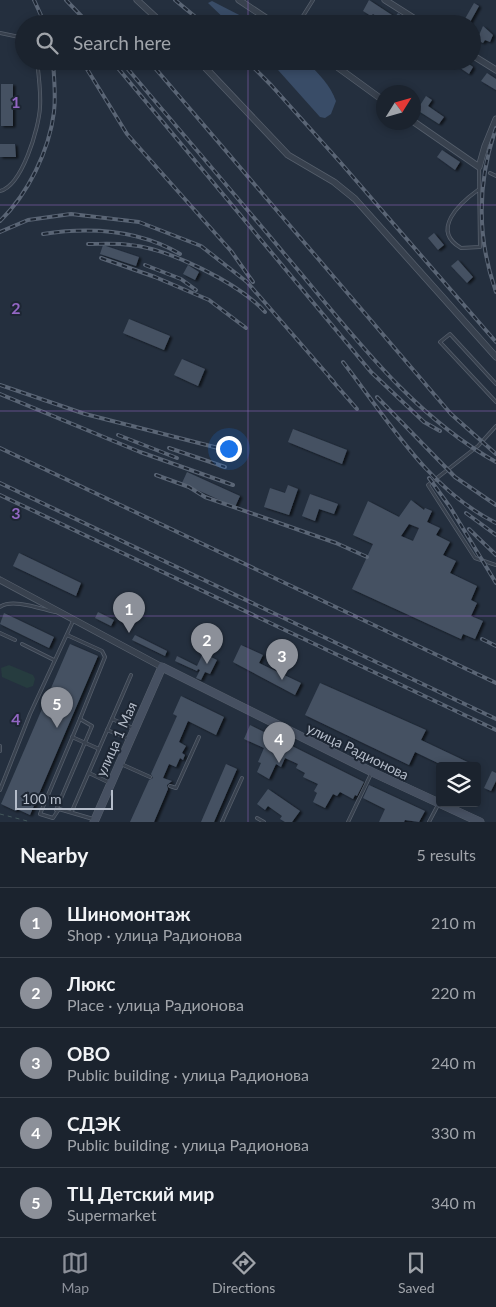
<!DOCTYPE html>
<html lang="en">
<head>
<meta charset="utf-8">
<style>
  :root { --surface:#1b232e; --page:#242b36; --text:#f1f3f6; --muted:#a0a4aa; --line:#39404a; --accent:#8c9099 }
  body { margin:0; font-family:Lato,sans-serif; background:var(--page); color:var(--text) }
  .controls { position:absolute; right:15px; bottom:15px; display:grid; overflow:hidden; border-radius:5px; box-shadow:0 2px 8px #0003 }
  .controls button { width:45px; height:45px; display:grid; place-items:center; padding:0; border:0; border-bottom:1px solid var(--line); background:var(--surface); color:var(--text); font:25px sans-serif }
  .compass { position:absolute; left:376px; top:85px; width:45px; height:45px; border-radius:50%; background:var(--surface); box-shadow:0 2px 8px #0003; rotate:53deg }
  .scale { position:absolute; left:15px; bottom:12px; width:98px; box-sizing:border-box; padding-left:5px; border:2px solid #b4bcc9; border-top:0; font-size:14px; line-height:18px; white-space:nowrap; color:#b4bcc9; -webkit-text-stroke:4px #1d2633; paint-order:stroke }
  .you { position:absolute; left:228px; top:448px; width:18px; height:18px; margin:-12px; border:4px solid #fff; border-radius:50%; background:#1a73e8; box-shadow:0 0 0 8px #1a73e833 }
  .badge { display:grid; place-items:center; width:32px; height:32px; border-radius:50%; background:var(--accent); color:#fff; font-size:16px; font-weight:700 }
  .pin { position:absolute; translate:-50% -41px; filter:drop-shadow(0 1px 2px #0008) }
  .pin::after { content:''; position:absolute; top:26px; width:18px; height:15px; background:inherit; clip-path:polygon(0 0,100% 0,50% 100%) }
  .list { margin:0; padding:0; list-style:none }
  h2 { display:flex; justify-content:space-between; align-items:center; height:65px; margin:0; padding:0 20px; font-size:21px }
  h2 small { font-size:16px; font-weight:400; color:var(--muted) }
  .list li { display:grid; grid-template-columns:32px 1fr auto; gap:15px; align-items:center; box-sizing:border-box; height:70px; padding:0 20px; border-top:1px solid var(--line) }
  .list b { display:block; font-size:19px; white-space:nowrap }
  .list p { margin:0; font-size:16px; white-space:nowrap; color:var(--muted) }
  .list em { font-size:16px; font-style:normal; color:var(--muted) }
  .icon { flex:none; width:28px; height:28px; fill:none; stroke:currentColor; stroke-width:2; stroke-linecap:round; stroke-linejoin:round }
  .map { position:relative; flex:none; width:496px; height:822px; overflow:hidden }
  .search { position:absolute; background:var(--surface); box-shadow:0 2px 8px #0003; left:15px; right:15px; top:15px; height:55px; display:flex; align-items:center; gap:12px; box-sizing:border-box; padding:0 18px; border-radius:28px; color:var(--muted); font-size:19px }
  .sheet { height:415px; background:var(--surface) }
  nav { display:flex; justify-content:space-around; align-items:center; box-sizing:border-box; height:70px; border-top:1px solid var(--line); background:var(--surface); font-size:14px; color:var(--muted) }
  nav a { display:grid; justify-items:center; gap:2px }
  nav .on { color:var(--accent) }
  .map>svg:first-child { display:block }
  .green { fill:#263c3f }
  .water { fill:#394c67 }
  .building { fill:#455162; fill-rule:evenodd; filter:url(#shadow) }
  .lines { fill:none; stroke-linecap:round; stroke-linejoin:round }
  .lane-casing { stroke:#565f6c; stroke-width:4 }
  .street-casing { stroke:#565f6c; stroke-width:7 }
  .secondary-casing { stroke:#565f6c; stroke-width:9 }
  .path { stroke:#44595c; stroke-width:1; stroke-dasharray:4 4; stroke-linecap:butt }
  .lane { stroke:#38414e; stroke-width:2.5 }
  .street { stroke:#38414e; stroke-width:5.5 }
  .secondary { stroke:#465061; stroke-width:8 }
  .rail-casing { stroke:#5a6575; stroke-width:4 }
  .rail { stroke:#1d2633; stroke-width:2; stroke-dasharray:5.5; stroke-linecap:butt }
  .grid { fill:none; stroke:#9266c3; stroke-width:1; stroke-opacity:0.55 }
  .labels { text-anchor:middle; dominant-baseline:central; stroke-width:4; stroke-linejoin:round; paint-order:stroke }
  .street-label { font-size:14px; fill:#b4bcc9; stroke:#1d2633 }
  .grid-label { font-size:16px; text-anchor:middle; font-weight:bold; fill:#9266c3; stroke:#1d2633; stroke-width:4; stroke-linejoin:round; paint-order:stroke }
</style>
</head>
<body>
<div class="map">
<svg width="496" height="822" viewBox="0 0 496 822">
  <defs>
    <filter id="shadow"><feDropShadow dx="2.5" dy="1.5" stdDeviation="1" flood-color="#0009"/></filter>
  </defs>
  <rect width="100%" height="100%" fill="#242f3e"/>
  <polygon class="green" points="9,665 33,675 35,679 33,686 27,688 2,677 1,668"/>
  <g class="water">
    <polygon points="212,1 245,18 250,24 230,24 208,3"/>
    <path d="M 270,61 L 307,62 C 319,74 330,85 336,101 L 331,114 L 325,118 L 320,117 Z"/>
  </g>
  <g class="building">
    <polygon points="369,0 395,17 398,13 402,16 400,19 407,24 388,24 373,14 371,16 363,11"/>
    <polygon points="474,3 479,6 469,24 462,24"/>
    <polygon points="483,26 493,35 490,42 485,40 483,43 477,40"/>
    <polygon points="450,61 465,61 473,67 469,74"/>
    <polygon points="487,73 496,79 496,90 481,81"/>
    <rect x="1" y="84" width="12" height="42"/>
    <polygon points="426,96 432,100 428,106 444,117 439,124 417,110"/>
    <polygon points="0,144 15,144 16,157 0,157"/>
    <polygon points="442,150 460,162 455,170 437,157"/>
    <polygon points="434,233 444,245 438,250 428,238"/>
    <polygon points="103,245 139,257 136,266 100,254"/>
    <polygon points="458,260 473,277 467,283 451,266"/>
    <polygon points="188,265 199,272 195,280 183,274"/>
    <polygon points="129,319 170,336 164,350 123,333"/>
    <polygon points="182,359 205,369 198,386 174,375"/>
    <polygon points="293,429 347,450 342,464 288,442"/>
    <polygon points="187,472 240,496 235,507 182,483"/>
    <polygon points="288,485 298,489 289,515 264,507 270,488 285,493"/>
    <polygon points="310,494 338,504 334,514 319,509 315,521 302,516"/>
    <path d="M 411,500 L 424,510 L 425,508 L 432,511 L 427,522 L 440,528 L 436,535 L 450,542 L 443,555 L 456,561 L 450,573 L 477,586 L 471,600 L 477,603 L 471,616 L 483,621 L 475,639 L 463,634 L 461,639 L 352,589 L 373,544 L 353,535 L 368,501 L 399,517 ZM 409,524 L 419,528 L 413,541 L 401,536 Z"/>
    <polygon points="19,553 81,583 76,596 13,566"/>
    <polygon points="98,612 114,620 111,626 95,618"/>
    <polygon points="4,613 54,637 49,648 0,624"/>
    <polygon points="135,635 167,651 165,656 132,640"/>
    <polygon points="70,644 98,656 30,815 17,809 16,811 1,804"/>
    <polygon points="241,645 263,655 259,663 301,683 295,695 233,662"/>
    <polygon points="203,653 217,660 210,674 205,672 201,680 196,678 200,670 198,669 197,671 175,661 177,656 197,666"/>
    <polygon points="320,683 426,730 421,740 476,766 444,766 415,752 409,765 305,715"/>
    <polygon points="181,696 224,717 216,735 188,721 179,742 186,746 182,753 185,755 183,760 180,758 176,767 169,764 163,778 172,781 167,785 168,789 154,822 130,822 149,780 153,778 151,774 177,716 173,714"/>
    <polygon points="250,725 364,782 357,796 355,795 353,799 340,792 337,796 333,794 325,808 313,802 317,793 314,791 318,784 303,777 305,773 296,768 298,764 285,758 281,767 276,764 269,779 257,772 261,763 258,762 264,748 244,739"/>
    <polygon points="226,764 237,769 214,822 201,822"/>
    <polygon points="492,771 496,773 496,781 491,791 484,788"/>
    <polygon points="369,785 425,811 419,822 405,820 404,822 379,822 385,809 363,798"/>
    <polygon points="268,789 300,811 292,822 285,822 280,819 282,816 268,806 265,810 257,804"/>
  </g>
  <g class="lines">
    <defs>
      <g id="lane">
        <polyline points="298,24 313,0"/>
        <polyline points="0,33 24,38"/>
        <polyline points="490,173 496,176"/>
        <path d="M 478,190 C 460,203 430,230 461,248 L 480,247 L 479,167"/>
        <path d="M 0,191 C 22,186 39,128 40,107 C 41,92 39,77 37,61"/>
        <polyline points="496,384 450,334 440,342 496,402"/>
        <polyline points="496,426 478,446 428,485 475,558 496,565"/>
        <path d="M 0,607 C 12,598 41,609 55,612"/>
        <polyline points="0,633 15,640"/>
        <polyline points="67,635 102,651 105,657 80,719"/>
        <polyline points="22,644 54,660"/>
        <polyline points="131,675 112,719 133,728"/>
        <polyline points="107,730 129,739"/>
        <polyline points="72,737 99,749"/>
        <polyline points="0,746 0,751"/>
        <polyline points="121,764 150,777"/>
        <polyline points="89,773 110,783"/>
        <polyline points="170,786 176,788 199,737"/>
        <polyline points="0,790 30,714 74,619"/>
        <polyline points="56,810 92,726 80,719 40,814 53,818 59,809 93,819"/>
        <polyline points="72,811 112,719"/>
        <polyline points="257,818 264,822"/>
        <polyline points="222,822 242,778"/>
        <polyline points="348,822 371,774"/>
        <polyline points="429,822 439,803"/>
      </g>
      <g id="street">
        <polyline points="137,0 163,24"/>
        <polyline points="239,0 275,24"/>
        <polyline points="385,0 423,24"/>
        <polyline points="472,55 496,70"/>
        <polyline points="199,61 288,155 334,182 355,199 496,357"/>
        <polyline points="329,61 384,101"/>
        <polyline points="414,122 479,167 485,146 496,119"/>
        <polyline points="0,580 162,667"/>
      </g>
      <polyline id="secondary" points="94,822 162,667 372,772 480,822"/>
    </defs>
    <use href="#lane" class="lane-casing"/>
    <use href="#street" class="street-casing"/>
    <use href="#secondary" class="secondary-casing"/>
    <polyline class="path" points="0,814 31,822"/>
    <use href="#lane" class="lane"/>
    <use href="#street" class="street"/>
    <use href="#secondary" class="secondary"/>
    <defs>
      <g id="rail">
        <polyline points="34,0 45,24"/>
        <polyline points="66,0 89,24"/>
        <polyline points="175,0 204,24"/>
        <polyline points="82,61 127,134 231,251 253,282"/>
        <polyline points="112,61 371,372 424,422 440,431"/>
        <path d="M 121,61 C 176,126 232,191 287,257 C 350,331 410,414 496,462"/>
        <polyline points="149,61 451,414 496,454"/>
        <polyline points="247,61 271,85 340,162 496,342"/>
        <path d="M 496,128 C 477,183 477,238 496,292"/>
        <path d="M 0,221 C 28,194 49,151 54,112 C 56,95 54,78 53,61"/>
        <polyline points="0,232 28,220 71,214 139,222 201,246 247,282 334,382"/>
        <path d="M 43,234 C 89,227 139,230 180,254"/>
        <path d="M 88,244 C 102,244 116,243 130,245 C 168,248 240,284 265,312"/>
        <polyline points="101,258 155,277 209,300 246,328"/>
        <polyline points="145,265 181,279 196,290"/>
        <path d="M 343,362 C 388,420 428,489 496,523"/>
        <polyline points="330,378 357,409"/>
        <polyline points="0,385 85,414 230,451"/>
        <polyline points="0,394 140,452 233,485"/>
        <polyline points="377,397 455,477 496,505"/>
        <polyline points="118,435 177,458"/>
        <polyline points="0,448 496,683"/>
        <polyline points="169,448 225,467"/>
        <polyline points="156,475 189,487 205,497 336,543 367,557"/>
        <polyline points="429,478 450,507 496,583"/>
        <polyline points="0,483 496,719"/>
        <polyline points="0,495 496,730"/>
        <polyline points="466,513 496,535"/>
        <polyline points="469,529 496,555"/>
        <polyline points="482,639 496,646"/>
      </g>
    </defs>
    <use href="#rail" class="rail-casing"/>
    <use href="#rail" class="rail"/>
  </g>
  <path class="grid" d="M 248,0 L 248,24M 248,61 L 248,822M 0,205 L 496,205M 0,411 L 496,411M 0,616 L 496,616"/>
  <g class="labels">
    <g class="street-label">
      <text transform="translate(116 739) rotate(-66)">улица 1 Мая</text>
      <text transform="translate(358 751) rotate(26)">улица Радионова</text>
    </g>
  </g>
  <g class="grid-label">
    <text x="16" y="108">1</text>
    <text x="16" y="314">2</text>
    <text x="16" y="519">3</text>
    <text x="16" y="725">4</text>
  </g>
</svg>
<div class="controls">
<button><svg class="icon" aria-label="layers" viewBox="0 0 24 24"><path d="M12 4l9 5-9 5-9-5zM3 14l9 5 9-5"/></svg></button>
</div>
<svg class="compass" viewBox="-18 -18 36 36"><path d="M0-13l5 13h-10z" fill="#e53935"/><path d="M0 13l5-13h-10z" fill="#a0a4aa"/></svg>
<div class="scale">100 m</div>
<div class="you"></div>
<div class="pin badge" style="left:129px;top:633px">1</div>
<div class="pin badge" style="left:207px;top:664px">2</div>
<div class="pin badge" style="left:282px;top:680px">3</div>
<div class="pin badge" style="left:279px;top:763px">4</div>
<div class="pin badge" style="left:57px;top:728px">5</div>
<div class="search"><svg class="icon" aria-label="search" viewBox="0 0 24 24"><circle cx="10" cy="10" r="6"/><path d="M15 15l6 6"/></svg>Search here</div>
</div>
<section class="sheet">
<h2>Nearby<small>5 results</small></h2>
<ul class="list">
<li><span class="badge">1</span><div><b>Шиномонтаж</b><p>Shop · улица Радионова</p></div><em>210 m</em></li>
<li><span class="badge">2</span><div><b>Люкс</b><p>Place · улица Радионова</p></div><em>220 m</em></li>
<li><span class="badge">3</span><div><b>OBO</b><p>Public building · улица Радионова</p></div><em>240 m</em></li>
<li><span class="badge">4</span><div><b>СДЭК</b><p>Public building · улица Радионова</p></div><em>330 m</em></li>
<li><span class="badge">5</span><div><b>ТЦ Детский мир</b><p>Supermarket</p></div><em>340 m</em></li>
</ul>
</section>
<nav>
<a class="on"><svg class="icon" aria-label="map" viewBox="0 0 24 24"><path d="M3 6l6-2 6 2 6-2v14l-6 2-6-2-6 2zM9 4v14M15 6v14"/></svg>Map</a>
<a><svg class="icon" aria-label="directions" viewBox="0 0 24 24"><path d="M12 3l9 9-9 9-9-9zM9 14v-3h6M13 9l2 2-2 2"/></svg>Directions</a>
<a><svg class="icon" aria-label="saved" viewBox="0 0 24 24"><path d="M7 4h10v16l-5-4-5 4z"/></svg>Saved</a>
</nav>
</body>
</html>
